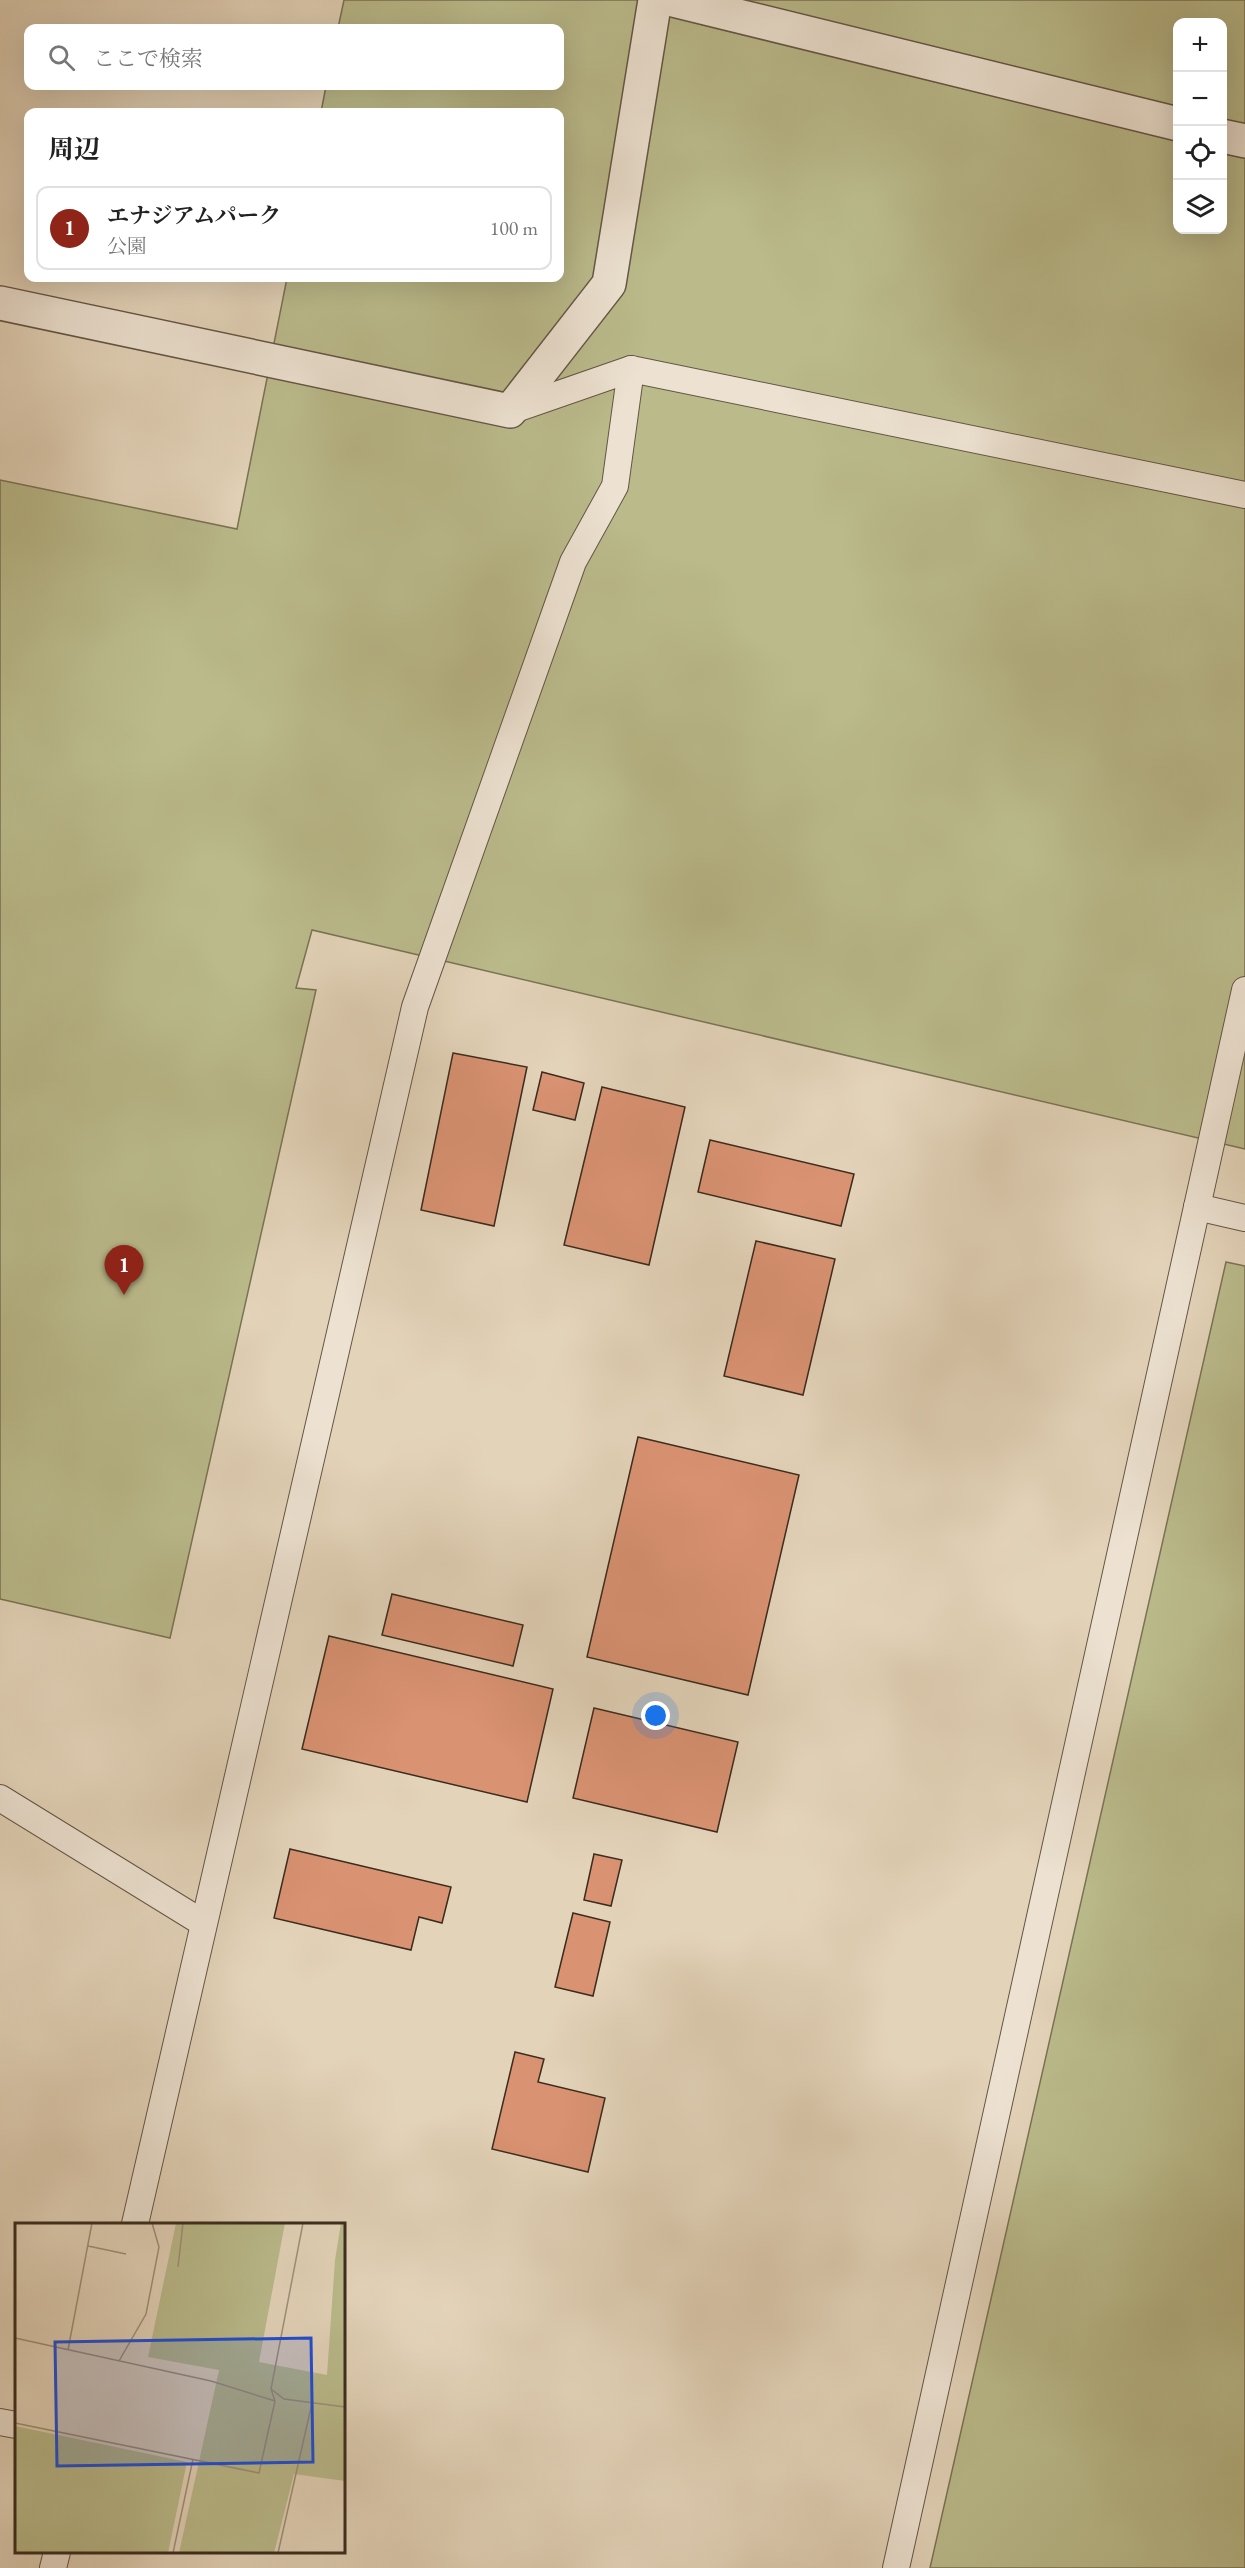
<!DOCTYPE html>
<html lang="ja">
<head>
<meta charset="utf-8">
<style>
  :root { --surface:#fff; --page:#f6f6f6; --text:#222; --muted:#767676; --line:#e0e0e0; --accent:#8f2418 }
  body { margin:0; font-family:"EB Garamond","Noto Serif JP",serif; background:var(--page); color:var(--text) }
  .controls { position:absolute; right:18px; top:18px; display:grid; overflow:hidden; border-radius:12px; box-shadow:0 6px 24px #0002 }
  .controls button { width:54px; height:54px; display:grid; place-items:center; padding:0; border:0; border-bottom:2px solid var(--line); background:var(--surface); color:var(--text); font:30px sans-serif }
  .you { position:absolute; left:656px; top:1716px; width:21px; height:21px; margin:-15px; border:4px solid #fff; border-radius:50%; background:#1a73e8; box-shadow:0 0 0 9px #1a73e833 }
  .badge { display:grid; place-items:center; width:39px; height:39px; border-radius:50%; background:var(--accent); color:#fff; font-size:20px; font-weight:700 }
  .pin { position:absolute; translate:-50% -50px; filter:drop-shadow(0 2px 3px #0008) }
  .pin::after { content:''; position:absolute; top:32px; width:21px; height:18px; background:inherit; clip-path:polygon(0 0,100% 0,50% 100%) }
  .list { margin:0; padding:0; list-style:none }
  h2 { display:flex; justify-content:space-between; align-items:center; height:78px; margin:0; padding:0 24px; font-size:26px }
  h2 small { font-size:20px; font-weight:400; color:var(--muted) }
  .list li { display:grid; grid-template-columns:39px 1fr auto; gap:18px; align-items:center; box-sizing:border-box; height:84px; margin:0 12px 12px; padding:0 12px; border:2px solid var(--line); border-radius:12px }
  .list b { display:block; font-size:22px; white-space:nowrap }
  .list p { margin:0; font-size:20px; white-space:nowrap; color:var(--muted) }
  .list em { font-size:20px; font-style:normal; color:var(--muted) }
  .icon { flex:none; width:33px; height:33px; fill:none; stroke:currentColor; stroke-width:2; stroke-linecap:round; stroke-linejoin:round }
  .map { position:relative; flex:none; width:1245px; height:2568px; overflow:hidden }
  .search { position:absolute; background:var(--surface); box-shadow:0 6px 24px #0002; left:24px; top:24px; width:540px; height:66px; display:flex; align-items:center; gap:15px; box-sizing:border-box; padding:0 21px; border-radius:12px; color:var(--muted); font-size:22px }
  .panel { position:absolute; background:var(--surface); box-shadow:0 6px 24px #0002; left:24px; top:108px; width:540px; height:174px; border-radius:12px }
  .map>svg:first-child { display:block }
  .green { fill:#baba8b; stroke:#7a7355; stroke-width:1.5; fill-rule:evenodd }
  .building { fill:#d99272; stroke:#3a2c1f; stroke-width:1.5 }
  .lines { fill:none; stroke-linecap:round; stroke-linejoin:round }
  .service-casing { stroke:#645646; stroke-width:28 }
  .tertiary-casing { stroke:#645646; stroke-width:36 }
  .service { stroke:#ede2d2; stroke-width:26 }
  .tertiary { stroke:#ede2d2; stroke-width:33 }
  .inset-road { fill:none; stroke:#9f907b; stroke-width:1.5 }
  .view { fill:#1d4ed8; fill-opacity:0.15; stroke:#1d4ed8; stroke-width:3 }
  .inset-edge { fill:none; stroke:#3a2c1f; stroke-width:3 }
</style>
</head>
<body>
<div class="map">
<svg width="1245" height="2568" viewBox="0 0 1245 2568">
  <rect width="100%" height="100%" fill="#e3d3b9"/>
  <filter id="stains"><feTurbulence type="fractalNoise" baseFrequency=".00333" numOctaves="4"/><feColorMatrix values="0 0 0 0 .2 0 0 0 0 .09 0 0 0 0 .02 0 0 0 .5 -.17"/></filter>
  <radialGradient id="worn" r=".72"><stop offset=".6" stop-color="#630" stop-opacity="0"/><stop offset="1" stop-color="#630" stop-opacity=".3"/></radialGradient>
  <g class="green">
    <path d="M 344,0 L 1245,0 L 1245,1149 L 312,930 L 296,988 L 316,990 L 170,1638 L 0,1599 L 0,480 L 237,529 L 287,278 L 560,278 L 560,112 L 321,112 L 326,86 L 560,86 L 560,28 L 338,28 ZM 1178,22 L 1222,22 L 1222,230 L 1178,230 Z"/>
    <polygon points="1226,1262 1245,1266 1245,2568 930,2568"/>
  </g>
  <g class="building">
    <polygon points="453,1053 527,1067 494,1226 421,1210"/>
    <polygon points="542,1072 584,1083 575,1120 533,1110"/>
    <polygon points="602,1087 685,1107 649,1265 564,1245"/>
    <polygon points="710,1140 854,1174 841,1226 698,1192"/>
    <polygon points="756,1241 835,1259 803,1395 724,1376"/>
    <polygon points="638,1437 799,1475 748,1695 587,1657"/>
    <polygon points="392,1594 523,1625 513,1666 382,1635"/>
    <polygon points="329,1636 553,1689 527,1802 302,1749"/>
    <polygon points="594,1708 738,1742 717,1832 573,1798"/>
    <polygon points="290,1849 451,1887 442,1923 419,1917 411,1950 274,1918"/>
    <polygon points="594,1854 622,1860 611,1906 584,1900"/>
    <polygon points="573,1913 610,1922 593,1996 555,1987"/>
    <polygon points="515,2052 544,2059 538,2082 605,2098 588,2172 492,2149"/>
  </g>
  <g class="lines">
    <defs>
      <g id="service">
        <polyline points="510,411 631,369 1245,495"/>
        <polyline points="1197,1207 1245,1218"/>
        <polyline points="0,1798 203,1923"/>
        <polyline points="135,2224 415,1007 573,562 615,486 631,369"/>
        <polyline points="0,2422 16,2425"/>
        <polyline points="53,2568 57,2552"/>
        <polyline points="896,2568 1245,990"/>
      </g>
      <g id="tertiary">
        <polyline points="673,0 1178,124"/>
        <polyline points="1222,136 1245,141"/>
        <polyline points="0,303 510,411 609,284 655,0"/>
      </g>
    </defs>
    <use href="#service" class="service-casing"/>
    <use href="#tertiary" class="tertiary-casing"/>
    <use href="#service" class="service"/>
    <use href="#tertiary" class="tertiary"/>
  </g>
  <g transform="translate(15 2223)">
    <rect width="330" height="330" fill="#e3d3b9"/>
    <path d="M 161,0 L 270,0 L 244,139 L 312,152 L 320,37 L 326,0 L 330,0 L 330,258 L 279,251 L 259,330 L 164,330 L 204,147 L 133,134 ZM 0,203 L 172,239 L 153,330 L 0,330 Z" fill="#baba8b"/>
    <path class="inset-road" d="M 73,23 L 111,31M 163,44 L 168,0M 0,115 L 196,158 L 260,178M 53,127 L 77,0M 104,138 L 131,91 L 144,24 L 137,0M 256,166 L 269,176 L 330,184M 0,200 L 244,250 L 260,178 L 256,166 L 288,0M 158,330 L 178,236M 263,330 L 297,180"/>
    <path class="view" d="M 296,115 L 298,239 L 42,243 L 40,119 Z"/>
    <rect width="330" height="330" class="inset-edge"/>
  </g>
  <rect width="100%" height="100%" filter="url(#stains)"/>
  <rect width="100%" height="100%" fill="url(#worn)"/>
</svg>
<div class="controls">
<button>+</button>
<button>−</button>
<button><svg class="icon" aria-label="locate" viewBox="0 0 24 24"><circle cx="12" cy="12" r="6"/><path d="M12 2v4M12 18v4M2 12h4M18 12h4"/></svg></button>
<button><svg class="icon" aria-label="layers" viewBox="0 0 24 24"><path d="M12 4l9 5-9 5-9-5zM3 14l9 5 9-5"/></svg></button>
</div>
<div class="you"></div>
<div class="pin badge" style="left:124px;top:1295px">1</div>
<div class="search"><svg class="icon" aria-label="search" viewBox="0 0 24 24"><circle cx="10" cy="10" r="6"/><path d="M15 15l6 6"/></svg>ここで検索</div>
<section class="panel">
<h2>周辺<small></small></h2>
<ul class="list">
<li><span class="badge">1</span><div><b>エナジアムパーク</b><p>公園</p></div><em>100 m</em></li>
</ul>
</section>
</div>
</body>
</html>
